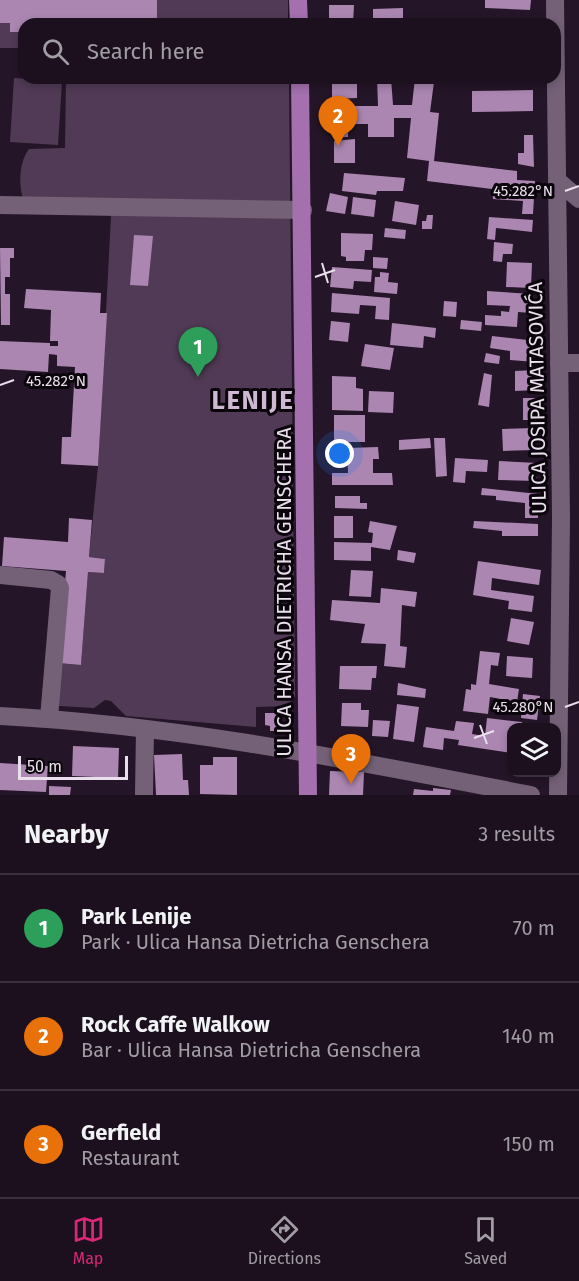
<!DOCTYPE html>
<html lang="en">
<head>
<meta charset="utf-8">
<style>
  :root { --surface:#1c101e; --page:#251927; --text:#f1f3f6; --muted:#a09da4; --line:#3a303c; --accent:#db2777 }
  body { margin:0; font-family:"Fira Sans",sans-serif; background:var(--page); color:var(--text) }
  .controls { position:absolute; right:18px; bottom:18px; display:grid; overflow:hidden; border-radius:12px; box-shadow:0 3px 9px #0003 }
  .controls button { width:54px; height:54px; display:grid; place-items:center; padding:0; border:0; border-bottom:2px solid var(--line); background:var(--surface); color:var(--text); font:30px sans-serif }
  .scale { position:absolute; left:18px; bottom:15px; width:110px; box-sizing:border-box; padding-left:6px; border:3px solid #eadfec; border-top:0; font-size:16px; line-height:21px; white-space:nowrap; color:#eadfec; -webkit-text-stroke:4px #0a040b; paint-order:stroke }
  .you { position:absolute; left:340px; top:454px; width:21px; height:21px; margin:-15px; border:4px solid #fff; border-radius:50%; background:#1a73e8; box-shadow:0 0 0 9px #1a73e833 }
  .badge { display:grid; place-items:center; width:39px; height:39px; border-radius:50%; background:var(--accent); color:#fff; font-size:20px; font-weight:700 }
  .pin { position:absolute; translate:-50% -50px; filter:drop-shadow(0 2px 3px #0008) }
  .pin::after { content:''; position:absolute; top:32px; width:21px; height:18px; background:inherit; clip-path:polygon(0 0,100% 0,50% 100%) }
  .list { margin:0; padding:0; list-style:none }
  h2 { display:flex; justify-content:space-between; align-items:center; height:78px; margin:0; padding:0 24px; font-size:26px }
  h2 small { font-size:20px; font-weight:400; color:var(--muted) }
  .list li { display:grid; grid-template-columns:39px 1fr auto; gap:18px; align-items:center; box-sizing:border-box; height:108px; padding:0 24px; border-top:2px solid var(--line) }
  .list b { display:block; font-size:22px; white-space:nowrap }
  .list p { margin:0; font-size:20px; white-space:nowrap; color:var(--muted) }
  .list em { font-size:20px; font-style:normal; color:var(--muted) }
  .icon { flex:none; width:33px; height:33px; fill:none; stroke:currentColor; stroke-width:2; stroke-linecap:round; stroke-linejoin:round }
  .map { position:relative; flex:none; width:579px; height:795px; overflow:hidden }
  .search { position:absolute; background:var(--surface); box-shadow:0 3px 9px #0003; left:18px; right:18px; top:18px; height:66px; display:flex; align-items:center; gap:15px; box-sizing:border-box; padding:0 21px; border-radius:18px; color:var(--muted); font-size:22px }
  .sheet { height:402px; background:var(--surface) }
  nav { display:flex; justify-content:space-around; align-items:center; box-sizing:border-box; height:84px; border-top:2px solid var(--line); background:var(--surface); font-size:16px; color:var(--muted) }
  nav a { display:grid; justify-items:center; gap:3px }
  nav .on { color:var(--accent) }
  .map>svg:first-child { display:block }
  .green { fill:#513a55 }
  .building { fill:#aa86b1 }
  .lines { fill:none; stroke-linecap:round; stroke-linejoin:round }
  .minor { stroke:#746178; stroke-width:18 }
  .major { stroke:#a470ae; stroke-width:18 }
  .ticks { fill:none; stroke:#eadfec; stroke-width:2 }
  .labels { text-anchor:middle; dominant-baseline:central; stroke-width:6; stroke-linejoin:round; paint-order:stroke }
  .street-label { font-size:20px; fill:#eadfec; stroke:#0a040b }
  .district-label { font-size:26px; font-weight:bold; letter-spacing:1.5px; fill:#ceb9d3; stroke:#0a040b }
  .ticks-label { font-size:15px; text-anchor:middle; fill:#eadfec; stroke:#0a040b; stroke-width:6; stroke-linejoin:round; paint-order:stroke }
</style>
</head>
<body>
<div class="map">
<svg width="579" height="795" viewBox="0 0 579 795">
  <rect width="100%" height="100%" fill="#251528"/>
  <g class="green">
    <polygon points="0,0 288,0 288,24 24,24 24,48 0,48"/>
    <polygon points="14,78 62,81 58,145 10,142"/>
    <path d="M 66,78 L 289,78 L 295,696 L 287,706 L 256,707 L 256,727 L 126,716 L 111,701 L 105,700 L 94,708 L 59,706 L 58,702 L 58,663 L 81,665 L 88,572 L 104,573 L 105,559 L 89,557 L 98,466 L 111,216 L 24,201 C 18,186 19,162 29,149 L 65,148 Z"/>
  </g>
  <g class="building">
    <polygon points="0,0 157,0 157,24 24,24 24,32 10,32 10,23 0,23"/>
    <polygon points="485,0 531,0 530,10 485,8"/>
    <polygon points="329,5 354,5 353,24 329,24"/>
    <polygon points="403,8 403,24 373,24 373,9"/>
    <polygon points="332,78 357,78 357,98 332,99"/>
    <polygon points="377,78 391,78 393,105 412,105 415,78 429,78 428,81 434,82 430,112 439,113 434,161 517,171 517,180 535,181 533,214 522,214 523,201 493,199 492,189 427,181 429,161 407,158 411,118 394,118 394,137 368,137 368,124 348,124 348,137 336,137 336,106 378,106"/>
    <polygon points="533,90 533,111 472,112 472,91"/>
    <polygon points="524,135 533,135 534,167 518,164 518,153 524,153"/>
    <polygon points="355,139 355,163 334,163 334,141"/>
    <polygon points="344,173 405,178 403,191 377,191 376,195 342,191"/>
    <polygon points="330,193 348,197 345,214 326,211"/>
    <polygon points="353,197 376,200 374,217 351,214"/>
    <polygon points="395,201 419,205 416,225 392,221"/>
    <polygon points="427,215 433,215 432,229 422,229 422,221 426,221"/>
    <polygon points="489,217 533,220 532,232 496,228 495,240 487,239"/>
    <polygon points="385,228 406,230 405,239 384,237"/>
    <polygon points="341,233 373,234 372,250 365,250 364,261 346,261 346,257 341,256"/>
    <polygon points="134,235 153,236 148,286 130,285"/>
    <polygon points="494,242 513,244 512,254 503,254 502,262 493,261"/>
    <polygon points="0,248 14,248 14,258 10,258 10,277 5,277 5,294 10,294 10,325 1,325"/>
    <polygon points="373,257 388,258 387,269 373,268"/>
    <polygon points="507,262 532,263 531,288 506,287"/>
    <polygon points="332,267 372,270 371,282 354,281 353,289 330,287"/>
    <polygon points="380,272 389,273 388,282 398,283 397,294 374,292 375,277 380,277"/>
    <polygon points="26,289 101,293 100,313 107,313 98,466 61,464 62,437 71,437 75,367 57,366 57,355 49,354 48,372 0,369 0,341 50,343 50,346 58,346 58,341 50,341 51,310 24,308"/>
    <polygon points="487,291 532,294 531,313 518,312 517,327 485,325 485,315 501,316 501,311 509,312 510,306 487,305"/>
    <polygon points="332,293 390,298 389,320 375,319 376,306 360,305 359,314 331,312"/>
    <polygon points="444,301 457,302 456,317 443,316"/>
    <polygon points="461,320 482,322 481,331 460,329"/>
    <polygon points="331,321 350,323 348,342 329,340"/>
    <polygon points="392,323 436,328 435,338 424,336 423,348 390,345"/>
    <polygon points="492,336 536,341 535,362 510,360 510,351 490,348"/>
    <polygon points="365,344 394,348 390,370 361,366"/>
    <polygon points="486,353 500,356 499,364 484,362"/>
    <polygon points="535,370 536,390 515,391 515,371"/>
    <polygon points="484,373 492,375 489,407 478,405"/>
    <polygon points="332,376 356,377 356,388 363,389 363,411 332,410"/>
    <polygon points="369,391 394,392 393,413 368,412"/>
    <rect x="523" y="398" width="13" height="22"/>
    <rect x="334" y="415" width="31" height="27"/>
    <polygon points="534,428 534,450 503,451 502,429"/>
    <polygon points="430,438 431,448 399,450 399,440"/>
    <polygon points="434,438 445,438 447,476 436,477"/>
    <polygon points="378,447 379,459 373,459 373,473 392,473 393,485 332,485 332,473 348,473 347,448"/>
    <polygon points="455,458 488,460 487,472 466,471 465,483 453,482"/>
    <polygon points="499,461 537,463 536,481 498,480"/>
    <polygon points="482,488 538,494 538,518 525,518 525,503 496,500 496,496 481,495"/>
    <polygon points="335,496 360,496 360,503 367,503 367,509 335,508"/>
    <rect x="334" y="516" width="19" height="22"/>
    <polygon points="69,518 92,520 89,557 105,559 104,573 88,572 81,665 58,663 66,571 2,566 4,537 68,542"/>
    <polygon points="370,521 397,526 390,550 371,547 371,561 334,560 334,542 372,543 373,533 368,532"/>
    <polygon points="474,521 538,524 538,536 502,536 502,531 473,528"/>
    <polygon points="398,550 416,553 414,563 397,560"/>
    <polygon points="478,561 541,570 539,585 492,578 491,590 534,596 532,612 508,609 509,601 473,595"/>
    <polygon points="351,570 373,571 371,597 349,596"/>
    <polygon points="381,588 417,592 415,607 402,605 400,646 407,647 405,668 384,666 386,644 361,643 365,624 330,620 332,600 380,603"/>
    <polygon points="511,618 534,622 529,645 507,641"/>
    <polygon points="480,651 500,653 498,666 491,665 489,684 519,689 517,702 490,697 488,714 463,711 466,689 471,690 471,684 476,685"/>
    <polygon points="507,656 533,658 532,678 506,676"/>
    <polygon points="340,666 377,666 376,678 372,678 371,690 339,689"/>
    <polygon points="398,683 426,689 425,698 397,695"/>
    <polygon points="523,694 540,696 537,720 521,718"/>
    <polygon points="342,703 361,703 361,710 369,710 368,727 341,726"/>
    <polygon points="397,704 419,707 414,742 393,739"/>
    <polygon points="265,713 280,713 280,731 270,731 270,726 265,725"/>
    <polygon points="487,718 522,722 521,728 512,728 512,753 458,745 459,740 444,738 443,750 423,747 426,727 454,731 456,721 474,723 472,734 485,736"/>
    <polygon points="373,720 390,721 388,737 372,736"/>
    <polygon points="73,746 119,748 118,778 72,776"/>
    <polygon points="182,754 183,780 188,780 189,795 156,795 154,755"/>
    <polygon points="213,757 237,757 237,795 200,794 200,765 213,765"/>
    <polygon points="0,763 48,766 46,792 0,790"/>
    <polygon points="330,771 364,772 363,795 329,795"/>
    <polygon points="49,786 71,787 70,795 49,795"/>
    <polygon points="433,788 451,790 450,795 413,795 414,789 433,791"/>
  </g>
  <g class="lines">
    <g class="minor">
      <polyline points="555,0 561,518 558,795"/>
      <polyline points="558,181 579,199"/>
      <polyline points="0,205 303,210"/>
      <polyline points="559,363 579,363"/>
      <polyline points="0,575 51,580 58,584 60,588 49,718"/>
      <path d="M 0,716 C 179,725 355,761 531,795"/>
      <polyline points="144,795 145,729"/>
    </g>
    <g class="major">
      <polyline points="298,0 299,24"/>
      <polyline points="300,78 308,795"/>
    </g>
  </g>
  <path class="ticks" d="M 565,191 L 579,186M 322,263 L 328,283M 315,277 L 335,270M 0,385 L 14,380M 565,707 L 579,702M 480,725 L 487,744M 474,738 L 494,731"/>
  <g class="labels">
    <g class="street-label">
      <text transform="translate(537 398) rotate(-91)">ULICA JOSIPA MATASOVIĆA</text>
      <text transform="translate(284 592) rotate(-90)">ULICA HANSA DIETRICHA GENSCHERA</text>
    </g>
    <g class="district-label">
      <text x="253" y="400">LENIJE</text>
    </g>
  </g>
  <g class="ticks-label">
    <text x="523" y="196">45.282°N</text>
    <text x="56" y="386">45.282°N</text>
    <text x="523" y="712">45.280°N</text>
  </g>
</svg>
<div class="controls">
<button><svg class="icon" aria-label="layers" viewBox="0 0 24 24"><path d="M12 4l9 5-9 5-9-5zM3 14l9 5 9-5"/></svg></button>
</div>
<div class="scale">50 m</div>
<div class="you"></div>
<div class="pin badge" style="left:198px;top:377px;background:#2e9e5b">1</div>
<div class="pin badge" style="left:338px;top:146px;background:#e8710a">2</div>
<div class="pin badge" style="left:351px;top:784px;background:#e8710a">3</div>
<div class="search"><svg class="icon" aria-label="search" viewBox="0 0 24 24"><circle cx="10" cy="10" r="6"/><path d="M15 15l6 6"/></svg>Search here</div>
</div>
<section class="sheet">
<h2>Nearby<small>3 results</small></h2>
<ul class="list">
<li><span class="badge" style="background:#2e9e5b">1</span><div><b>Park Lenije</b><p>Park · Ulica Hansa Dietricha Genschera</p></div><em>70 m</em></li>
<li><span class="badge" style="background:#e8710a">2</span><div><b>Rock Caffe Walkow</b><p>Bar · Ulica Hansa Dietricha Genschera</p></div><em>140 m</em></li>
<li><span class="badge" style="background:#e8710a">3</span><div><b>Gerfield</b><p>Restaurant</p></div><em>150 m</em></li>
</ul>
</section>
<nav>
<a class="on"><svg class="icon" aria-label="map" viewBox="0 0 24 24"><path d="M3 6l6-2 6 2 6-2v14l-6 2-6-2-6 2zM9 4v14M15 6v14"/></svg>Map</a>
<a><svg class="icon" aria-label="directions" viewBox="0 0 24 24"><path d="M12 3l9 9-9 9-9-9zM9 14v-3h6M13 9l2 2-2 2"/></svg>Directions</a>
<a><svg class="icon" aria-label="saved" viewBox="0 0 24 24"><path d="M7 4h10v16l-5-4-5 4z"/></svg>Saved</a>
</nav>
</body>
</html>
